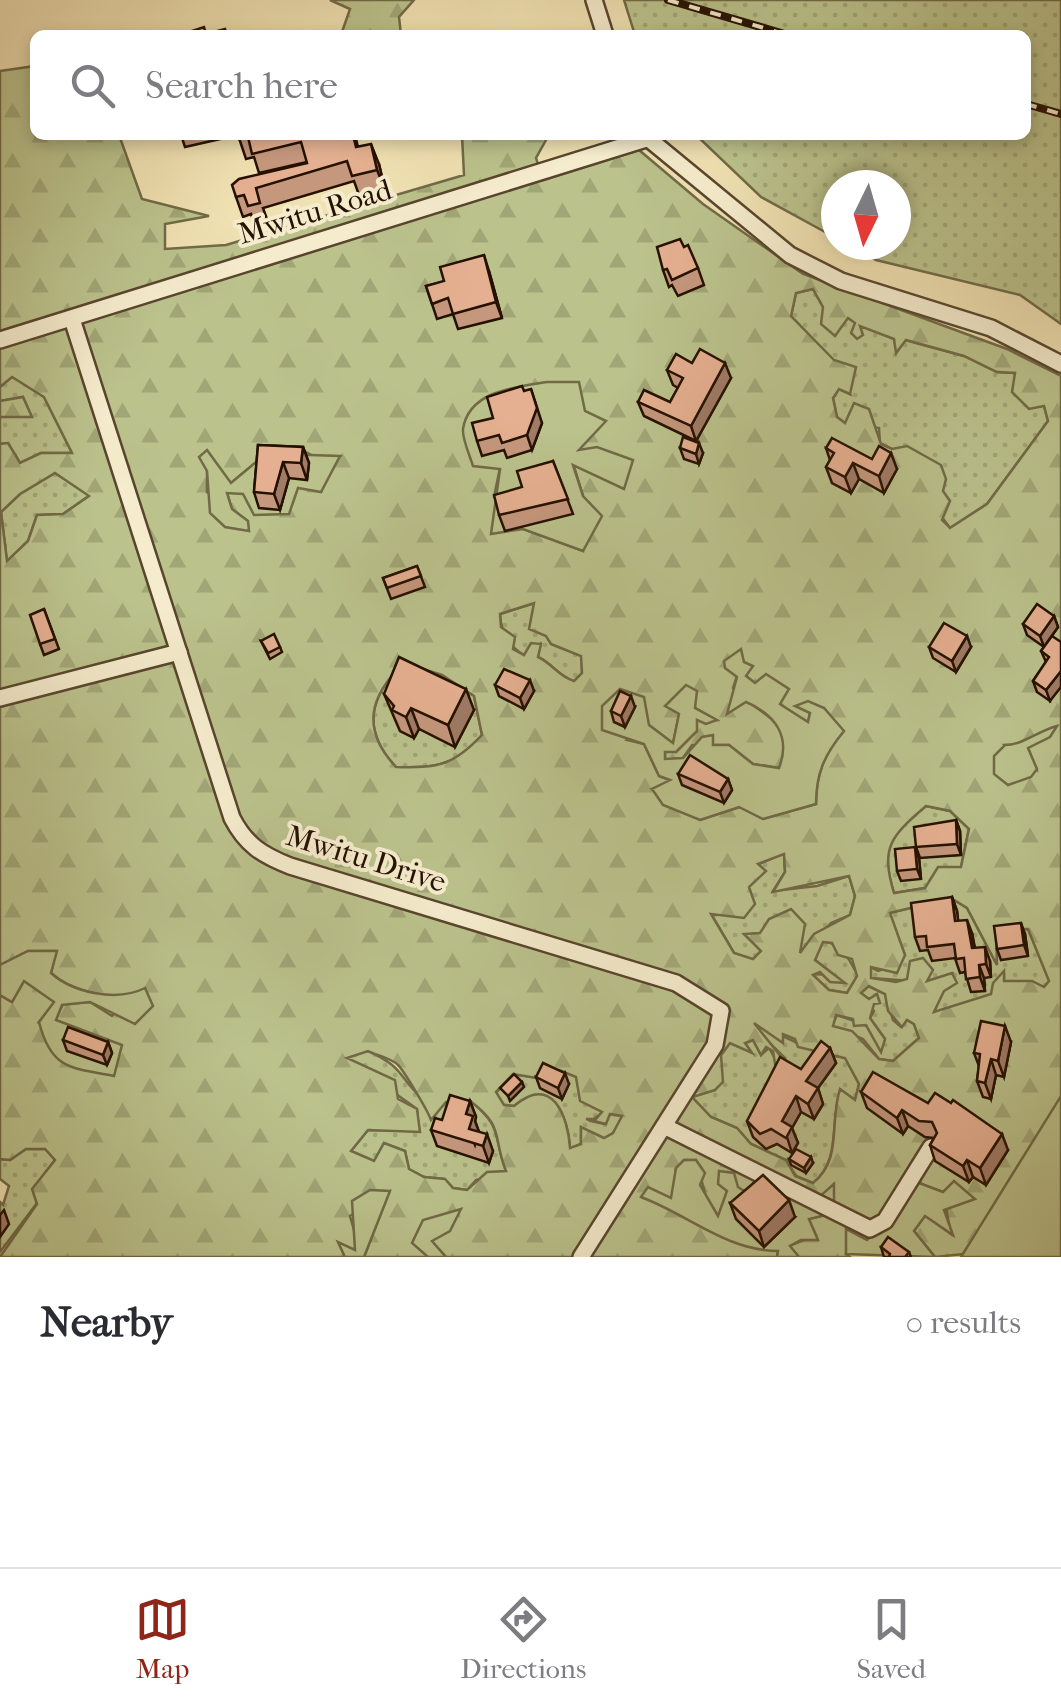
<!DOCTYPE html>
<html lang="en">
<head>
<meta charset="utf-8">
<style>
  :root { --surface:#fff; --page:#f2f2f3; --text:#2b2b33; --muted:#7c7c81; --line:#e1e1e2; --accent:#8f2418 }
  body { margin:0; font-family:"IM FELL French Canon",serif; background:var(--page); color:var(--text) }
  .compass { position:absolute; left:821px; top:170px; width:90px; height:90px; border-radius:50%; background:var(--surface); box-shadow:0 5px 15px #0003; rotate:185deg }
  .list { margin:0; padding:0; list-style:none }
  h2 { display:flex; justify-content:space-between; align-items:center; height:130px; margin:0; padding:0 40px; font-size:42px }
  h2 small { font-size:32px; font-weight:400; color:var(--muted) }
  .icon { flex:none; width:55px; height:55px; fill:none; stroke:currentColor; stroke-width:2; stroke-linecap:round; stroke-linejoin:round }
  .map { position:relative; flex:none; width:1061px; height:1257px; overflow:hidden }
  .search { position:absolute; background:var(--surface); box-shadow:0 5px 15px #0003; left:30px; right:30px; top:30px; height:110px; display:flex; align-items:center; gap:25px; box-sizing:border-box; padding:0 35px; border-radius:15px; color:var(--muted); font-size:38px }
  .sheet { height:310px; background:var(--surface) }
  nav { display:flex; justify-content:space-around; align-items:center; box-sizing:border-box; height:140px; border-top:2px solid var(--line); background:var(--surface); font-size:28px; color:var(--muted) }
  nav a { display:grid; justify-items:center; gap:5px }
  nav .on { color:var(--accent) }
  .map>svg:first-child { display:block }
  .grass { fill:url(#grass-dots); stroke:#706a46; stroke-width:2.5 }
  .forest { fill:url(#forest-firs); stroke:#706a46; stroke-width:2.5; fill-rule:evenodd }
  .garden { fill:#bbc28c; stroke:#706a46; stroke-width:2.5 }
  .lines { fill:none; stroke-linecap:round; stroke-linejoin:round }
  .minor-casing { stroke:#58452d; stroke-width:20 }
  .minor { stroke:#f5eccd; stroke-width:15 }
  .rail-casing { stroke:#251101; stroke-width:8 }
  .rail { stroke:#f5eccd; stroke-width:4; stroke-dasharray:11; stroke-linecap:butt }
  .wall { fill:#c5977d; stroke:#251101; stroke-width:2.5 }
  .shaded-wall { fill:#a07b66; stroke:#251101; stroke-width:2.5 }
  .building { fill:#e5b091; stroke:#251101; stroke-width:2.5 }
  .labels { text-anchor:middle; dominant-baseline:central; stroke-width:8; stroke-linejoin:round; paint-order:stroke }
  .street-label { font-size:30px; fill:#251101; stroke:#f5eccd }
</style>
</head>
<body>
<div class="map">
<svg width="1061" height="1257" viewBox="0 0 1061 1257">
  <defs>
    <pattern id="grass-dots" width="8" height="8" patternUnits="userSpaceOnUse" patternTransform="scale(2.5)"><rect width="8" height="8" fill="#bbc28c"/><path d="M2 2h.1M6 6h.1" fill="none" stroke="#a1a677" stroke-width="1.8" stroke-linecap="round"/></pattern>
    <pattern id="forest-firs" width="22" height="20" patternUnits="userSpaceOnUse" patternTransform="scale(2.5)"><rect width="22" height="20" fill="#bbc28c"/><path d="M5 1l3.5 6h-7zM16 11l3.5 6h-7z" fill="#a1a677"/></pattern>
  </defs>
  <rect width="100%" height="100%" fill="#f0e1b2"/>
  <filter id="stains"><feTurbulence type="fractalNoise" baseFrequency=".002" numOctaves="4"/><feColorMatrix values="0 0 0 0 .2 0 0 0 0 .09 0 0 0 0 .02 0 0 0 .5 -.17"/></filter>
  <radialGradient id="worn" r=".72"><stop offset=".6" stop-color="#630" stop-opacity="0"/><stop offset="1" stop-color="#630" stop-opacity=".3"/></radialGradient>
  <g class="grass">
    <polygon points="624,0 1061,0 1061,324 1020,295 876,260 849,245 896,245 896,185 836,185 836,238 761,197 696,135 1026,135 1026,35 635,35"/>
    <polygon points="813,289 823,307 894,339 897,352 905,340 964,356 997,372 1016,373 1044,406 1048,421 987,504 950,528 892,449 880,443 879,428 845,423 837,417 833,398 839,389 850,394 833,361 791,316 796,293"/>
    <polygon points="12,376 44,397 72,453 41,453 20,463 8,443 0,444 0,417 31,416 23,397 0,401 0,387"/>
    <polygon points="55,473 90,495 63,514 37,515 28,541 7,562 1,512 20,494"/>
    <path d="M 535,603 L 535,616 L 551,644 L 582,656 L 582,673 L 574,682 C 558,676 553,664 538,657 L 540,644 L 524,655 C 508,646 501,632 500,614 Z"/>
    <path d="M 404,662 L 442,675 L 474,696 L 482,735 C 453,766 438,768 396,767 C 361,730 369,696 404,662 Z"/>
    <path d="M 926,806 L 950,811 L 969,828 L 961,867 L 925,888 L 894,893 C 880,847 890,836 926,806 Z"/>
    <polygon points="784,853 785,872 773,891 817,886 849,876 855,896 850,915 831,923 799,956 760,933 745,935 762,951 753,960 734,953 711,914 724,913 749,887 757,865"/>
    <polygon points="951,898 967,908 996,963 995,930 1028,929 1050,981 1044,987 1004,981 1004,973 992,995 932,1013 952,974 926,982 871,978 870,967 878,971 899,964 905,955 889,913"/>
    <path d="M 822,941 C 845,944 848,960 858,975 L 847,993 L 829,990 L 811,974 L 834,975 L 815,960 Z"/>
    <polygon points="868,986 885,994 893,1020 901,1027 907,1020 914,1024 919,1038 893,1061 879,1059 863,1039 832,1026 837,1015 866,1025 881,1051 885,1039 870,1018 874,1011 860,993"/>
    <path d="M 754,1023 L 817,1052 L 845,1058 L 859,1084 L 855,1100 L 841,1090 C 828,1122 843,1158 813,1183 L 796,1176 L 786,1160 L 751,1144 L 737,1128 L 711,1117 L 692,1097 L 715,1090 L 721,1055 L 730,1043 L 751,1052 L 745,1043 L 753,1040 L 761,1055 L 769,1048 L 777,1062 L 785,1058 L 751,1025 Z"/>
    <path d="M 368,1051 C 406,1068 397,1077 426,1102 L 469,1100 C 505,1128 492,1136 506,1171 L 476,1180 L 467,1190 L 453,1188 L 444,1179 L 424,1177 L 409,1169 L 405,1151 L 384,1143 L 374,1161 L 351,1151 L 368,1130 L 419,1131 L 417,1109 L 344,1057 Z"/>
    <path d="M 546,1067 L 576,1076 L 581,1101 L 603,1112 L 591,1121 L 605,1124 L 610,1114 L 623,1116 L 613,1133 L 604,1139 L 581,1128 L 581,1144 L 570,1149 C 569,1116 549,1076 514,1106 L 503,1105 L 496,1093 L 513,1074 L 537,1078 Z"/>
    <polygon points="26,1149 46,1149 55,1160 33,1189 37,1203 0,1252 0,1202 3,1205 9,1186 0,1179 0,1159 10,1160"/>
  </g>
  <g class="forest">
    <polygon points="330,0 414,0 399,17 401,35 345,35 342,32 350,9"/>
    <path d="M 35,66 L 35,135 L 119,135 L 142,199 L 209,216 L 165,224 L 165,249 L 226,245 L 464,175 L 462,135 L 542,135 L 546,140 L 536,158 L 543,180 L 639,150 L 703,204 L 803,274 L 1007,349 L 1061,376 L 1061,1244 L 935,1257 L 914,1231 L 925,1215 L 951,1234 L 943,1192 L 919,1183 L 882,1227 L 846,1254 L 850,1257 L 799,1257 L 789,1246 L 816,1235 L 808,1219 L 834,1213 L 833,1185 L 819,1199 L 747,1193 L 738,1188 L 727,1191 L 719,1216 L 708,1204 L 696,1160 L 684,1160 L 676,1168 L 672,1198 L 642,1197 C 688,1214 728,1251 778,1250 L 777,1257 L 446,1257 L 431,1241 L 423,1220 L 428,1257 L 364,1257 L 389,1192 L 350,1216 L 356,1237 L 355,1251 L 339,1243 L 345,1257 L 0,1257 L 37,1204 L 32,1189 L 55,1160 L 45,1149 L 26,1149 L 10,1160 L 0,1159 L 0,995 L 12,1002 L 24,981 L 55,1002 L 39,1022 L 55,1021 L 63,1004 L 90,1002 L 112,1016 L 132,995 C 107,999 69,990 51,973 L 56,951 L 28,951 L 0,966 L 0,444 L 8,443 L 20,463 L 41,453 L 72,453 L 44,397 L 12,377 L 0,387 L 0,71 ZM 813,289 L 823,307 L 821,324 L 835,336 L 848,318 L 855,323 L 851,333 L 857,339 L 863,335 L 860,326 L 894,339 L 896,353 L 906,340 L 964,356 L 997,372 L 1015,373 L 1012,392 L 1029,409 L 1044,406 L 1048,421 L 987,504 L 950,528 L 942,520 L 950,501 L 943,491 L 946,479 L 941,465 L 907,446 L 892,449 L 881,444 L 869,409 L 854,403 L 845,423 L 837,417 L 833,398 L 839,389 L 850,394 L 856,367 L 834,360 L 791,316 L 796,293 ZM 605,421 L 578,450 L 624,489 L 573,463 L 583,496 L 583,551 L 523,529 L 494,497 L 500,468 ZM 304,451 L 317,458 L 339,457 L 298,487 L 227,493 L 232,509 L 247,521 L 207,492 L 207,471 L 223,475 L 231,483 L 255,463 ZM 55,473 L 89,496 L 63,514 L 37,515 L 28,541 L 7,561 L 1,512 L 20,494 ZM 534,603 L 529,629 L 546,636 L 551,644 L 581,656 L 582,673 L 574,681 C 558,676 553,664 538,657 L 541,644 L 531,643 L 524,655 L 513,649 L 515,637 L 501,627 L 500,614 ZM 404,663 L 442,675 L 474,696 L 482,735 C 453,766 438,768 396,767 C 361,730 369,696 404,663 ZM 745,675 L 792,715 L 808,722 L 810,713 L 824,708 L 843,732 C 824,755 816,774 816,804 L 763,819 L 740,807 L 700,820 L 652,789 L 672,781 L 659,776 L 644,744 L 627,740 L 649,725 L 673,744 L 679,714 L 695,708 L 716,720 L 696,720 L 697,731 L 676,752 L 665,751 L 665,760 L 683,758 L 692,745 L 729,745 L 753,764 L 779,768 C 798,719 759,717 733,688 L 737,676 ZM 1055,727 L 1028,748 L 1036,769 L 1005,745 L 1019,745 ZM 926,806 L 950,811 L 969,829 L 961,867 L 938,867 L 925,888 L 894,893 C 880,847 891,836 926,806 ZM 784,854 L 785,872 L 773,892 L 849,876 L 855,896 L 850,915 L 814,934 L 800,953 L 805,924 L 791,909 L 769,919 L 760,933 L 744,934 L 761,951 L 753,959 L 734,953 L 711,914 L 744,918 L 755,904 L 749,887 L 766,871 L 758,864 ZM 951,898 L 967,908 L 997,965 L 996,930 L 1028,929 L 1049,981 L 1044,987 L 1032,981 L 1004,981 L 1004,971 L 993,983 L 991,994 L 934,1012 L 944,991 L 957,983 L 952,973 L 927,981 L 933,970 L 923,958 L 910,961 L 907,979 L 896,982 L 871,978 L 871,967 L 897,973 L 905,955 L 890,913 ZM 823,942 L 832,943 L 838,955 L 852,959 L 857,976 L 847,993 L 829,990 L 813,975 L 820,972 L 830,982 L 845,983 L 815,960 ZM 869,986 L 885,994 L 888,1011 L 902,1027 L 907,1020 L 914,1024 L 919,1038 L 893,1061 L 879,1059 L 852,1031 L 833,1026 L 836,1015 L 853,1019 L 854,1026 L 866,1025 L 881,1052 L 885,1039 L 870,1018 L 874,1004 L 880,1003 L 877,994 L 869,999 L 861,993 ZM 754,1023 L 783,1043 L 783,1034 L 795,1039 L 798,1047 L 845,1058 L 859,1084 L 855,1100 L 840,1089 C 829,1122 843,1159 813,1183 L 795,1176 L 786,1160 L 751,1144 L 737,1128 L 711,1117 L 692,1097 L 715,1090 L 723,1082 L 721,1055 L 730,1043 L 752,1053 L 745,1043 L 753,1040 L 761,1055 L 766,1047 L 773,1051 L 776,1070 L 791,1069 ZM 368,1051 C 376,1055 391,1058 398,1065 C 404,1071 428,1111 431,1120 L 446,1102 L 469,1100 C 505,1127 492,1135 506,1171 L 487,1172 L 467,1190 L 453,1188 L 445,1179 L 424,1177 L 409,1169 L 405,1151 L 384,1143 L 374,1161 L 351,1151 L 368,1130 L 420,1132 L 417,1109 L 398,1099 L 395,1080 L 347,1058 ZM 559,1070 L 576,1077 L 580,1101 L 602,1112 L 596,1119 L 586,1119 L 606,1124 L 610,1114 L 622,1116 L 613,1133 L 604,1138 L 581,1127 L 581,1144 L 570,1148 C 568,1116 552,1073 514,1106 L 504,1105 L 496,1092 L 513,1074 L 537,1078 Z"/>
    <polygon points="23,397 32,417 0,417 0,401"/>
  </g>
  <g class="garden">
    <path d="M 547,382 L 579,382 L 585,411 L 606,421 L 579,450 L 597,447 L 633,460 L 624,489 L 573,465 L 583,496 L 602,516 L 583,551 L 523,529 L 491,534 L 500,469 L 473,466 C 470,456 462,439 463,429 C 469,390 517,387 547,382 Z"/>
    <polygon points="207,450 231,483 255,463 278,454 340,456 321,492 298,488 289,514 254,515 243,494 227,493 232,509 248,521 249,531 225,527 210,513 207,471 199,457"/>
    <path d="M 741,649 L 744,662 L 753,666 L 746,676 L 755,683 L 766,674 L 789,689 L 780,704 L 808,722 L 810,713 L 795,706 L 808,701 L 824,708 L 844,731 C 824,755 816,774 816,804 L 763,819 L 739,807 L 700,820 L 663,805 L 652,789 L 670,780 L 659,776 L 644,744 L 602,730 L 602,706 L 620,689 L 644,697 L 649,725 L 673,743 L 679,714 L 665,706 L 686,685 L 697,691 L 695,708 L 717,720 L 706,724 L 697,720 L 697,731 L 676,752 L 665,752 L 665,759 L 683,758 L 702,737 L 713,735 L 713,745 L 729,745 L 753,764 L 779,768 C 791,737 776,715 746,702 L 727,714 L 737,677 L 725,668 L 724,661 Z"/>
    <path d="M 1057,726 L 1050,737 L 1028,748 L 1037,769 L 1031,777 L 1008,785 L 994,774 L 994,756 L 1005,745 C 1023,745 1038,731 1057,726 Z"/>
    <path d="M 28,951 L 57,951 L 51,973 C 73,993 117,1002 145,988 L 153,1006 L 135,1024 L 90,1002 L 62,1005 L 56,1020 L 122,1045 L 114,1076 C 70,1068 51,1069 39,1022 L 54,1002 L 24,981 L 12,1002 L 0,995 L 0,965 Z"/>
    <polygon points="1061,1096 1061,1257 961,1257"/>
    <path d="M 684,1160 L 696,1160 L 705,1173 L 700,1185 L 718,1216 L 727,1191 L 718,1184 L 719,1171 L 734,1173 L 738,1187 L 747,1193 L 756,1186 L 818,1198 L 834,1184 L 834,1213 L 809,1219 L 818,1240 L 801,1240 L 790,1246 L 799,1257 L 777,1257 L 778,1251 C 727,1251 687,1214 641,1197 L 648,1187 L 671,1198 L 676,1168 Z"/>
    <polygon points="954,1181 975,1199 944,1210 953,1235 925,1216 914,1231 935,1257 846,1254 846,1229 867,1240 882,1227 904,1188 919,1183 943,1192"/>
    <polygon points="370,1190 390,1191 364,1257 345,1257 338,1242 355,1250 352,1201"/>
    <polygon points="461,1209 450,1231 432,1241 446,1257 428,1257 412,1243 423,1220"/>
  </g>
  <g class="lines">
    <defs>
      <g id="minor">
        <polyline points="594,0 605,35"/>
        <polyline points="644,135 790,255 841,281 991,328 1061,364"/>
        <path d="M 72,319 L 232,818 C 246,845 262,855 290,866 L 676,983 L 721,1011 L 715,1045 L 581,1257"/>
        <polyline points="0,340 646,139"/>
        <polyline points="0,698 179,652"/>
        <polyline points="664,1126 870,1229 885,1221 931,1147"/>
      </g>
    </defs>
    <use href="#minor" class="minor-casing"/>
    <use href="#minor" class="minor"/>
    <defs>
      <g id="rail">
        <polyline points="668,0 788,35"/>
        <polyline points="1026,104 1061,114"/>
      </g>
    </defs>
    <use href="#rail" class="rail-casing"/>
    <use href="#rail" class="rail"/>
  </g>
  <g class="wall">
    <polygon points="181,135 355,135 358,147 379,164 385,190 359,195 354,181 263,208 268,222 255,226 251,214 243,217 236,197 307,162 259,173 254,157 246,159 238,135 185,147"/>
    <polygon points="684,247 698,268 704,285 678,296 672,285 669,287 663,270"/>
    <polygon points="489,271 502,318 458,329 453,314 437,319 426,286"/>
    <polygon points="692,363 731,378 696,441 644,416 638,402 670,402 678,388 673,385 667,370"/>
    <polygon points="524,391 542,423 532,450 507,458 504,450 482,456 477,441 493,418"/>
    <polygon points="258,445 303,447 309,463 307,480 289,478 280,510 259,508 254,492"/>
    <polygon points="680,448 703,453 699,464 684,459"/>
    <polygon points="826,448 872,459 897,469 884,493 859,479 851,493 832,483 826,467 830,460"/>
    <polygon points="553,461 573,514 505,531 499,515 522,487"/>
    <polygon points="417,566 425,587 391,599 383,578"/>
    <polygon points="44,609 59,649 44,655 40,644"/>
    <polygon points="1054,616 1058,627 1044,647 1027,635 1023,624"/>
    <polygon points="1052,636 1050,701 1037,692 1033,681 1046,662 1041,651"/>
    <polygon points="261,641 280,647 282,652 270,659"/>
    <polygon points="929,647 971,647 956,672 933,658"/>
    <polygon points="495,685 534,691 524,709 499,696"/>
    <polygon points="384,694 474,710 455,747 419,729 414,738 400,731"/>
    <polygon points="635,707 625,727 614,722 611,711"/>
    <polygon points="678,774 728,779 732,790 724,803 682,785"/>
    <polygon points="956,820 960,831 961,855 920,858 916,847"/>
    <polygon points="919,858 921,879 901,881 897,871"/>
    <polygon points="952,897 957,911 958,921 972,933 975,948 990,961 991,977 984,978 985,991 971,992 965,972 960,973 955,958 932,961 928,950 920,951 915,937"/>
    <polygon points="1025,934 1028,956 1001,960 997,949"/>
    <polygon points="63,1040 108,1042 112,1053 107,1065 67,1051"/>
    <polygon points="1011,1042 1004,1077 996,1075 991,1099 983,1097 977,1081 979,1066 974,1053"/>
    <polygon points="830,1048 836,1063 818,1088 823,1104 814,1119 801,1112 792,1128 798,1143 792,1153 777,1144 766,1149 753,1137 747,1121 801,1069"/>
    <polygon points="536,1077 569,1084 562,1099 540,1088"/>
    <polygon points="861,1092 1008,1150 986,1185 973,1177 969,1182 935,1161 930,1145 934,1138 925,1137 908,1126 903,1134 867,1108"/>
    <polygon points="470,1101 476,1117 475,1121 479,1132 493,1151 489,1163 437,1146 431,1130"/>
    <polygon points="789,1159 813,1163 806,1173 791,1165"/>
    <polygon points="730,1203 795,1217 764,1247 736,1219"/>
    <polygon points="881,1247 909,1252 911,1257 884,1257"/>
  </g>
  <g class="shaded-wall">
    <polygon points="371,144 379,164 385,190 377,170"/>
    <polygon points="484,255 489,271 502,318 496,302"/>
    <polygon points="725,363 731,378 696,441 691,426"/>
    <polygon points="531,389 542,423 532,450 527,435"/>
    <polygon points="699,443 703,453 699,464 696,454"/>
    <polygon points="303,447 309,463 307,480 301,463"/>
    <polygon points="891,453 897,469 884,493 879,476"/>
    <polygon points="283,462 289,478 280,510 274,494"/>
    <polygon points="853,463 859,479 851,493 845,477"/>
    <polygon points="1054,616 1058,627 1044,647 1040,636"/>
    <polygon points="967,636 971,647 956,672 952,661"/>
    <polygon points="1061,671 1061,687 1050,701 1046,690"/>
    <polygon points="530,680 534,691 524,709 520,698"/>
    <polygon points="466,689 474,710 455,747 448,725"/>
    <polygon points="631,696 635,707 625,727 621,716"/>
    <polygon points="411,708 419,729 414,738 406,717"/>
    <polygon points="728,779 732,790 724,803 720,792"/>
    <polygon points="956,820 960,831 961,855 957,844"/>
    <polygon points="915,847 919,858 921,879 917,869"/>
    <polygon points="952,897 957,911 960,935 955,921"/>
    <polygon points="967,920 972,933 977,962 972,948"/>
    <polygon points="1021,923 1025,934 1028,956 1024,945"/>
    <polygon points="985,947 990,961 991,977 986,964"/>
    <polygon points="979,965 984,978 985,991 980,977"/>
    <polygon points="1005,1026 1011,1042 1004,1077 998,1061"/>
    <polygon points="108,1042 112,1053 107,1065 103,1055"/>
    <polygon points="830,1048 836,1063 818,1088 823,1104 814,1119 808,1104 806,1081"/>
    <polygon points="991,1059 996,1075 991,1099 985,1083"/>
    <polygon points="565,1073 569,1084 562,1099 558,1088"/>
    <polygon points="522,1082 524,1087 510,1101 508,1096"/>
    <polygon points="796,1096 801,1112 792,1128 798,1143 792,1153 782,1121"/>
    <polygon points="470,1101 476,1117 475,1121 479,1132 475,1145 469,1129 466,1114"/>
    <polygon points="902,1110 908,1126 903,1134 897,1118"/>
    <polygon points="487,1134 493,1151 489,1163 483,1146"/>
    <polygon points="1002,1134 1008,1150 986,1185 980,1168"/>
    <polygon points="811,1157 813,1163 806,1173 804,1168"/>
    <polygon points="967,1160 973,1177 969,1182 963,1166"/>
    <polygon points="789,1200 795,1217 764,1247 759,1231"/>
    <polygon points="4,1210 9,1224 0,1237 0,1215"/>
  </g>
  <g class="building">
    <polygon points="204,27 206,34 225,29 227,35 186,35 186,33"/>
    <polygon points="238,135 353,135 356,147 371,144 377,170 352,176 347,161 256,188 260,203 248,206 244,195 236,197 232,185 239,179 307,163 301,142 252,154 248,137 239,139"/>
    <polygon points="680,239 684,247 688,245 698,268 672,280 667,269 663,270 657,247"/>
    <polygon points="484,255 496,302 453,314 448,298 432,304 426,286 444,281 440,267"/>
    <polygon points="700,349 725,363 691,426 638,402 644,390 670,402 683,378 667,370 676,354 692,363"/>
    <polygon points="522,386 524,391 531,389 537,408 527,435 502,443 499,435 477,441 472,423 493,418 487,397"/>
    <polygon points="683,437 699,443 696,454 680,448"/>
    <polygon points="832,438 872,459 879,446 891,453 879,476 853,463 845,477 826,467 834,453 826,448"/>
    <polygon points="258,445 303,447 301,463 283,462 274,494 254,492"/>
    <polygon points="553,461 568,499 499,515 494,495 522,487 517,471"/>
    <polygon points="417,566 421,576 387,588 383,578"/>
    <polygon points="1037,604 1054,616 1040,636 1023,624"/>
    <polygon points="44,609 55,639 40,644 30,615"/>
    <polygon points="944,623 967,636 952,661 929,647"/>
    <polygon points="274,634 280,647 268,653 261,641"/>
    <polygon points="1052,636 1061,642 1061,671 1046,690 1033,681 1049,657 1041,651"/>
    <polygon points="399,657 466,689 448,725 411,708 406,717 392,710 394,706 384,694"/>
    <polygon points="504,669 530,680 520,698 495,685"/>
    <polygon points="620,691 631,696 621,716 611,711"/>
    <polygon points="690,755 728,779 720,792 678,774"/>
    <polygon points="956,820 957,844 916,847 914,827"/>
    <polygon points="915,847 917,869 897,871 895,849"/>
    <polygon points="952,897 955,921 967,920 972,948 985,947 986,964 979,965 980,977 966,979 964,958 956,959 954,944 927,947 926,936 915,937 911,903"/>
    <polygon points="1021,923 1024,945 997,949 994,926"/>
    <polygon points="981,1021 1005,1026 998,1061 991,1059 985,1083 977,1081 980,1054 974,1053"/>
    <polygon points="68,1027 108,1042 103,1055 63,1040"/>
    <polygon points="821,1041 830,1048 806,1081 818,1088 808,1104 796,1096 782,1121 792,1127 786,1138 771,1129 760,1134 747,1121 780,1057 801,1069"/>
    <polygon points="543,1063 565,1073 558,1088 536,1077"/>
    <polygon points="873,1072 928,1103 935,1093 951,1103 953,1100 1002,1134 980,1168 967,1160 963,1166 930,1145 937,1133 932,1122 919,1121 902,1110 897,1118 861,1092"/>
    <polygon points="514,1074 522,1082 508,1096 500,1088"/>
    <polygon points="450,1095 470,1101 466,1114 473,1116 469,1129 487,1134 483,1146 431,1130 435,1118 442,1120"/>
    <polygon points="796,1149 811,1157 804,1168 789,1159"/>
    <polygon points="763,1175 789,1200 759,1231 730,1203"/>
    <polygon points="888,1237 909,1252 905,1257 889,1257 890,1254 881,1247"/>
  </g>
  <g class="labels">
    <g class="street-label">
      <text transform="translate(315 212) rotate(-17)">Mwitu Road</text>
      <text transform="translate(366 859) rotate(17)">Mwitu Drive</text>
    </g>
  </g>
  <rect width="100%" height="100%" filter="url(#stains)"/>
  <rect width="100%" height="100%" fill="url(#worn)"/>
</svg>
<svg class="compass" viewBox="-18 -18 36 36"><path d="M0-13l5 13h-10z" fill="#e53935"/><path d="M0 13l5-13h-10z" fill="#7c7c81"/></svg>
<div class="search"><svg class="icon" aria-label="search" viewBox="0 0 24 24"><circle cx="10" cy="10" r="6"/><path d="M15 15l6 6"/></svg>Search here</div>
</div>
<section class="sheet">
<h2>Nearby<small>0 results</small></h2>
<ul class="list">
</ul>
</section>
<nav>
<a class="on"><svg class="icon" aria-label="map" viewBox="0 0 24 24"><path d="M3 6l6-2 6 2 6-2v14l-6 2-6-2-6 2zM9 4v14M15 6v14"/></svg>Map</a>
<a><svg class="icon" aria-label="directions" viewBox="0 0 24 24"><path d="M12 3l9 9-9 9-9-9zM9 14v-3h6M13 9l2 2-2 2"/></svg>Directions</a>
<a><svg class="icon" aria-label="saved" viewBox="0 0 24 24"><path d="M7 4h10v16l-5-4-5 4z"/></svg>Saved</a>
</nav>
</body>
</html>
